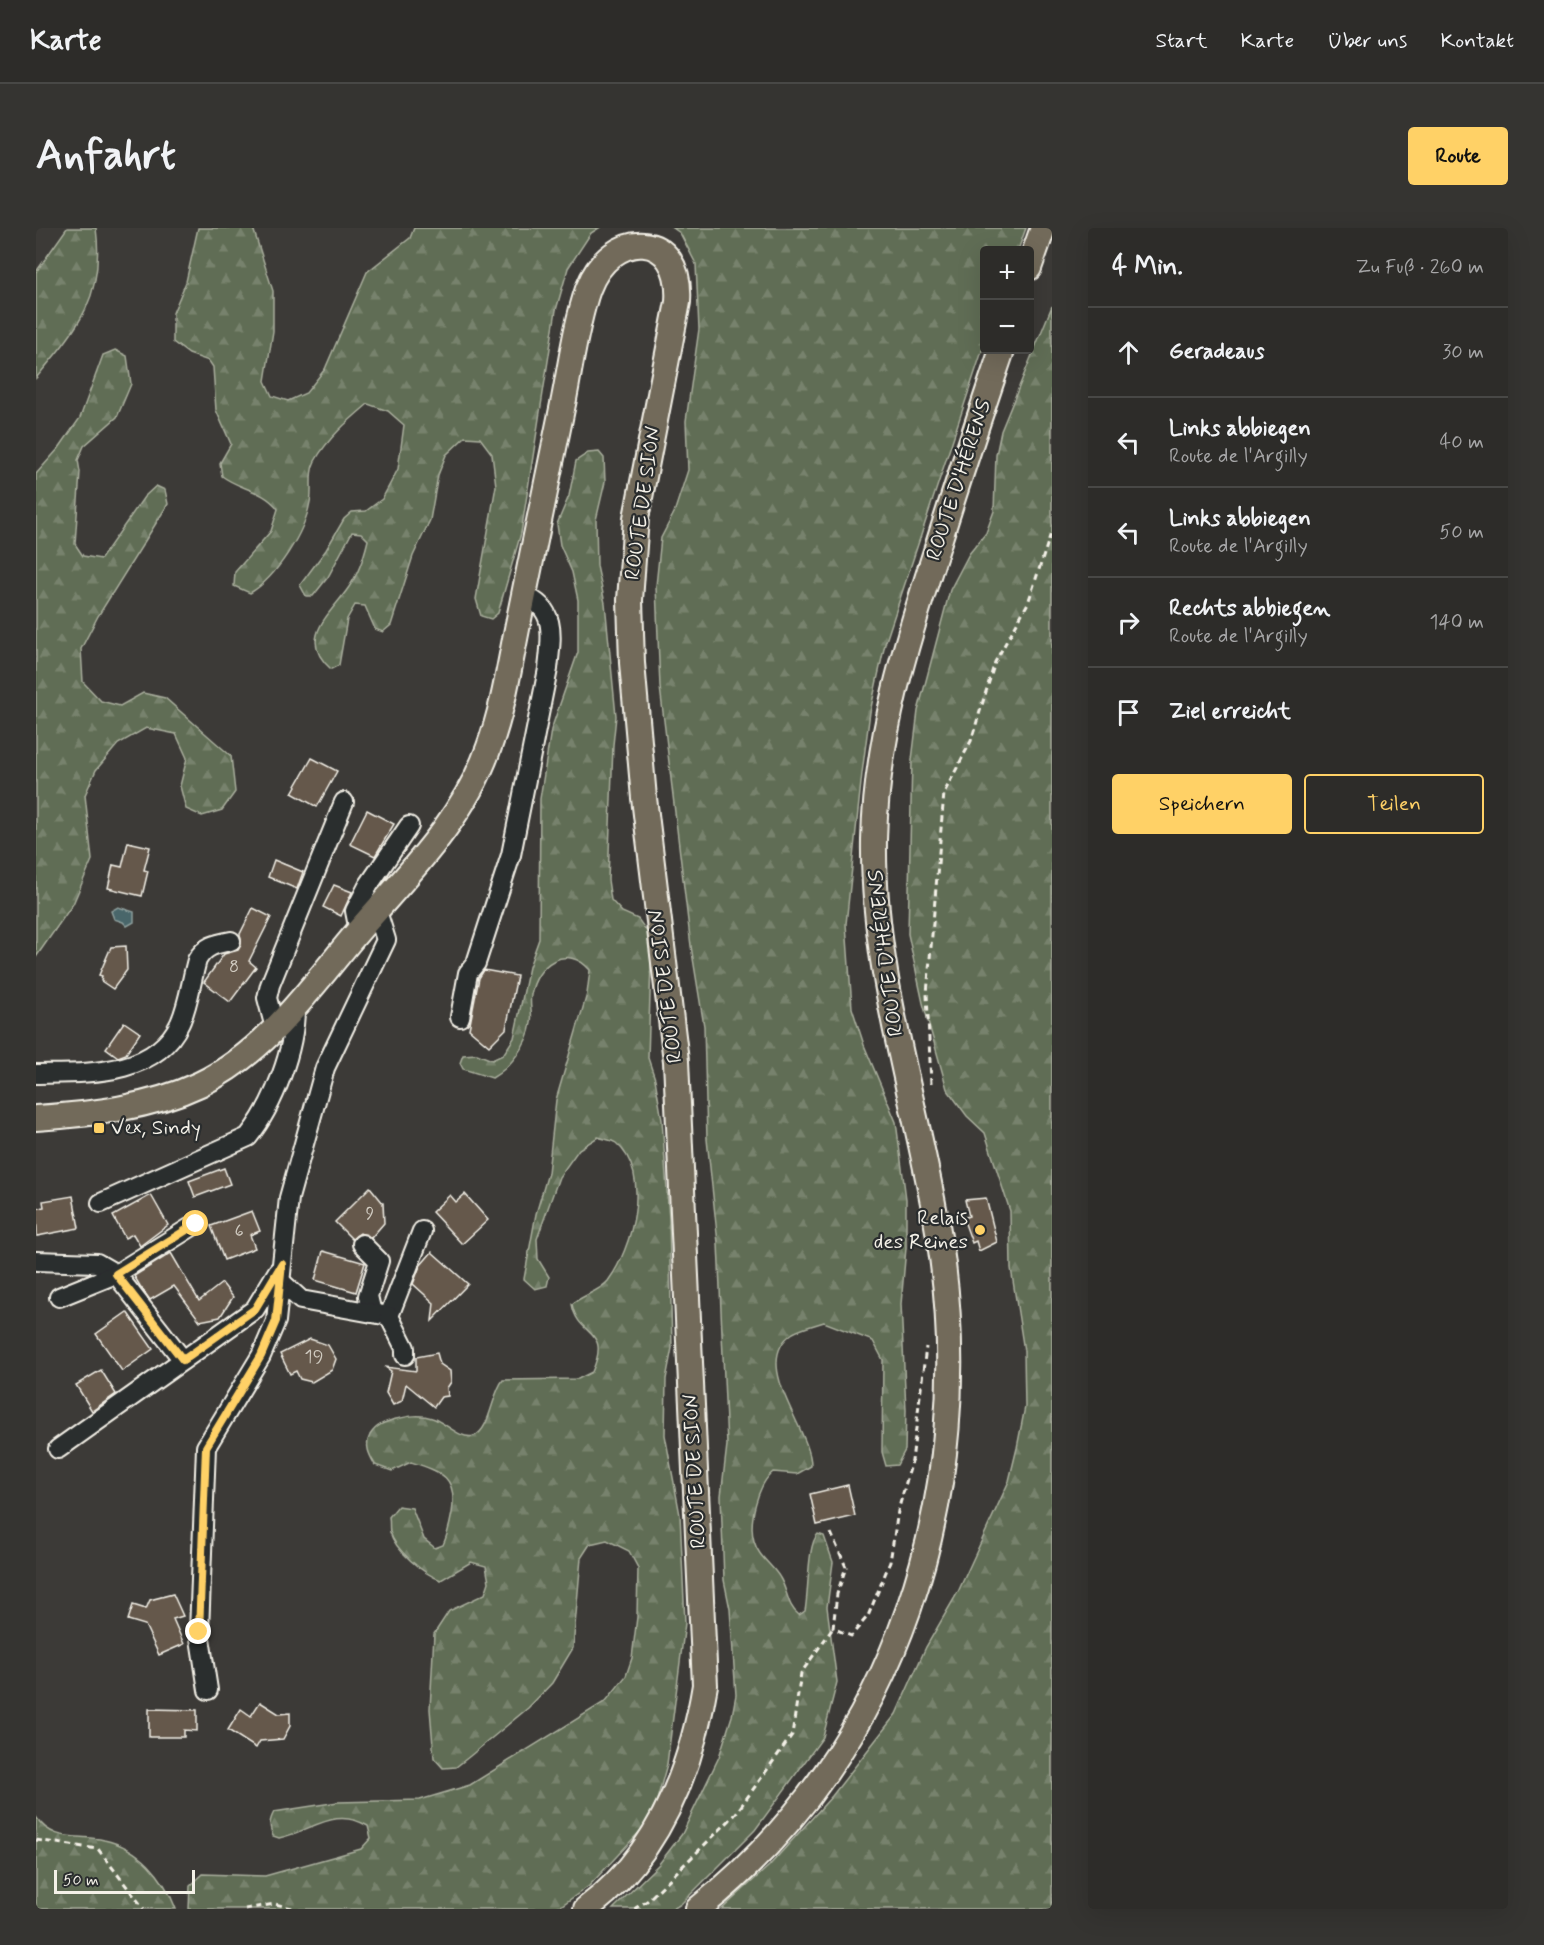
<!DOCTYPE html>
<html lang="de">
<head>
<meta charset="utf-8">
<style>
  :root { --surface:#2d2c29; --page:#353431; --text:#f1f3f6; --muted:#a7a7a8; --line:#484846; --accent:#ffd166 }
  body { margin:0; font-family:Mynerve,sans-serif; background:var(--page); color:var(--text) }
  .controls { position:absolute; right:18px; top:18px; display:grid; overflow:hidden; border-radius:6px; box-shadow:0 6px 24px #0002 }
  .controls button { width:54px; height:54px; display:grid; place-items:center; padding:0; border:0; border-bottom:2px solid var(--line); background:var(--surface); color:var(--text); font:30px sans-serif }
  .scale { position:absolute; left:18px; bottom:15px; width:141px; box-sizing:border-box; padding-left:6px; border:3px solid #f4f1e8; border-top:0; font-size:16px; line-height:21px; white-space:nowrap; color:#f4f1e8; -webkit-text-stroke:4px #2a2d2e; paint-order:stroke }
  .stop { position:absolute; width:18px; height:18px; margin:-14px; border:4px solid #ffd166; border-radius:50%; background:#fff }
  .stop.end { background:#ffd166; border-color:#fff; box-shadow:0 2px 6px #0008 }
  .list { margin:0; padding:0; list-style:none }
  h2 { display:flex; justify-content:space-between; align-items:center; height:78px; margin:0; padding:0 24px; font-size:26px }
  h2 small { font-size:20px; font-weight:400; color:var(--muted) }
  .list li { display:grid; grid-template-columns:39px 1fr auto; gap:18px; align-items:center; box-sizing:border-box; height:90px; padding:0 24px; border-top:2px solid var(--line) }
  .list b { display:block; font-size:22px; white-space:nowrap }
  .list p { margin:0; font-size:20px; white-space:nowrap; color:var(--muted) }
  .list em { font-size:20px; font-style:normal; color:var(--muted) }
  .actions { display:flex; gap:12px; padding:18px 24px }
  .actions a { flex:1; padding:14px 0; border:2px solid var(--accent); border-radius:6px; text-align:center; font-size:21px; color:var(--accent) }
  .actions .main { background:var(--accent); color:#111 }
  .icon { flex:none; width:33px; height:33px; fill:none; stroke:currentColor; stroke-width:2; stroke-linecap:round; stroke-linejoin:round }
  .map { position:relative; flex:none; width:1016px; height:1681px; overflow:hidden; border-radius:6px }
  header { display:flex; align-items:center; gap:36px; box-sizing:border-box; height:84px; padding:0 30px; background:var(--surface); border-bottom:2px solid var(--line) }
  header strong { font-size:28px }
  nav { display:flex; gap:33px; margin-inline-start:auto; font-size:21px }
  .intro { display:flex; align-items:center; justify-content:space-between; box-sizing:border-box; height:144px; padding:0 36px }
  h1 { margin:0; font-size:42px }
  .button { padding:15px 27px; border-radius:6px; background:var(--accent); color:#111; font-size:21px; font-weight:700 }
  main { display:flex; gap:36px; padding:0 36px }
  aside { flex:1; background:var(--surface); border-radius:6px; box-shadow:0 6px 24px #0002 }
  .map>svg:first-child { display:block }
  .forest { fill:url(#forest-firs); stroke:#aaaf9e; stroke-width:1.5 }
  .water { fill:url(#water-ripples); stroke:#8d9e9c; stroke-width:1.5 }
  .building { fill:#65584c; stroke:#f4f1e8; stroke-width:1.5 }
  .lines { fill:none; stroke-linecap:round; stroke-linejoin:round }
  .minor-casing { stroke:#f4f1e8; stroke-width:22 }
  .major-casing { stroke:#f4f1e8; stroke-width:28 }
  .path { stroke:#f4f1e8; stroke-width:3; stroke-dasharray:6 4.5; stroke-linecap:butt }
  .minor { stroke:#2a2d2e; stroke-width:18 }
  .major { stroke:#726b5a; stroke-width:24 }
  .route { stroke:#ffd166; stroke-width:8 }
  .poi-dot { fill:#ffd166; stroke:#2a2d2e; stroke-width:2 }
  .labels { text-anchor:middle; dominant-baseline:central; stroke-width:4.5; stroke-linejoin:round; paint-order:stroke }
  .number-label { font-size:18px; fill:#d0cbc1 }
  .street-label { font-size:21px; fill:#f4f1e8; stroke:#2a2d2e }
  .poi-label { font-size:21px; fill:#f4f1e8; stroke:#2a2d2e; text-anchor:start }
</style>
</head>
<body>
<header>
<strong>Karte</strong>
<nav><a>Start</a><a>Karte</a><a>Über uns</a><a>Kontakt</a></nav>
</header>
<div class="intro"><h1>Anfahrt</h1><a class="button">Route</a></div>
<main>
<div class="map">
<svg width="1016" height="1681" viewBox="0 0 1016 1681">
  <defs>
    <pattern id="forest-firs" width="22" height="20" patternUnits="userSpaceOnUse" patternTransform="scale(1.5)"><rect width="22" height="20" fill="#606d54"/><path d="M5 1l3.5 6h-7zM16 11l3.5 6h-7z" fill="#77826d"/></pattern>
    <pattern id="water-ripples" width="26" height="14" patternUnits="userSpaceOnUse" patternTransform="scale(1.5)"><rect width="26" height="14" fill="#48666a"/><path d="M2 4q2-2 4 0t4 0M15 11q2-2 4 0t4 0" fill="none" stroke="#637c7f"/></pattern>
  </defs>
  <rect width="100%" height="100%" fill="#3c3a37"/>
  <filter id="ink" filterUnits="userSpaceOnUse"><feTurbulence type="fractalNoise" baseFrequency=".0167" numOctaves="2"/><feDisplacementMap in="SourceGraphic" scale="12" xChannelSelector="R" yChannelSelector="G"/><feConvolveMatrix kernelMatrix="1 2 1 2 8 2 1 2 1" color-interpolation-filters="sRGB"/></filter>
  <g filter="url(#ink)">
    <g class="forest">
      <path d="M 31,0 L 60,0 C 69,69 42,100 0,150 L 0,44 Z"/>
      <path d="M 162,0 L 217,0 L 237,63 L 237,103 L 229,153 L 236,168 L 252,173 L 270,165 L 289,141 L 331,44 L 374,10 L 378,0 L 563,0 L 555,5 L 532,40 L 520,82 L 485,305 L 462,385 L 455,391 L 445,388 L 440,371 L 460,258 L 456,226 L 444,210 L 429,209 L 410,227 L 402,247 L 394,292 L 377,328 L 355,397 L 347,404 L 339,401 L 329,378 L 319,377 L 311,391 L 303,437 L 295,441 C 260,410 295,386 313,359 C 323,345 328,329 332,312 L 325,305 L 316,304 L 292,349 L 277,368 L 270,368 L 264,357 L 290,322 L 308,291 L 316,284 L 330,283 L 346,271 L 362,241 L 368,197 L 352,183 L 332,176 C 312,193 292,210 279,233 C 272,246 277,261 274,274 C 269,304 240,350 214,365 L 198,358 L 199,344 L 235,303 L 242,281 C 227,261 204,262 186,248 L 184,235 L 195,216 L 180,182 L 177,139 L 173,133 L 153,126 L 137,114 L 137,85 L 150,54 Z"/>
      <path d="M 637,0 L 990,0 L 982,22 L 948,22 L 948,117 L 849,416 L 834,484 L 826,545 L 810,696 L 816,780 L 828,817 L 860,894 L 870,971 L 870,1020 L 865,1076 L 870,1182 L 869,1222 L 861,1237 L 850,1238 L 846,1224 L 847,1132 L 837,1113 L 788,1094 C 779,1097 766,1100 757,1105 C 712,1135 776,1202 775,1238 L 761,1246 L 737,1244 C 722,1256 712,1294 718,1313 C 722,1329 737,1337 744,1350 C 752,1363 751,1378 763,1387 L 769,1383 C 773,1363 771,1316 782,1306 L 788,1308 L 797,1334 L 791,1379 L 801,1454 L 787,1509 L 719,1602 L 645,1676 L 637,1681 L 577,1681 L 623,1636 L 646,1606 L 683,1529 L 696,1488 L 700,1467 L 694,1381 L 688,1352 L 685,1268 L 691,1217 L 682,1015 L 671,911 L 668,798 L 655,718 L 624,459 L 620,358 L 625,310 L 638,285 L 652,242 L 650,193 L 663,101 L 660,36 L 644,5 Z"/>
      <polygon points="1016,78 1016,1681 686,1681 733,1638 796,1568 860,1486 890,1419 922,1364 973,1253 981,1220 989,1179 988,1123 975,1040 974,983 949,905 931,888 911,861 887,775 872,706 876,532 882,483 914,362 933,326 950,305 958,283 960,227 965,203"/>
      <polygon points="79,122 91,128 95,156 81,189 48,218 42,232 44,244 39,316 47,328 65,331 108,269 120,258 129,262 132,276 62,388 45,421 47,454 65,473 84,478 107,465 129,470 195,528 199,564 186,582 166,588 150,581 144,558 151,530 140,506 110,500 82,516 60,542 49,567 56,632 37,676 0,729 0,246 23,220 44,190 67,127"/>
      <path d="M 563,224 L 568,230 L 569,254 L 560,292 L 561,338 L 569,375 L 580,488 L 577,517 L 572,652 L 575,672 L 586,684 L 602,691 L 612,705 L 615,734 L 612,830 L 619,851 L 626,892 L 633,990 L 636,1120 L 630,1151 L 629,1207 L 644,1287 L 649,1395 L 631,1536 L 621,1572 L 608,1599 L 553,1658 L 526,1677 L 514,1681 L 153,1681 L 154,1658 L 167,1646 L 229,1648 L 325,1621 L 335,1610 L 332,1598 C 298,1578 277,1603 243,1610 L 237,1608 C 233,1598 233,1593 238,1584 L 302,1574 L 384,1572 L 434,1557 L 570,1473 L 590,1448 L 596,1430 L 601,1389 L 602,1340 L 593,1323 L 571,1312 L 554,1316 L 545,1330 L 537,1420 L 516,1455 L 492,1480 L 434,1528 L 420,1539 L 407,1540 L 398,1530 L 394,1481 L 398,1406 L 413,1383 L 449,1366 L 453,1354 L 450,1338 L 435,1334 L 405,1352 C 387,1346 359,1322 354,1304 C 353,1300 354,1293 353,1289 L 362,1278 L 376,1280 L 388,1311 L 399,1320 L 407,1317 C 412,1306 414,1296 416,1285 C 422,1249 406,1244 375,1234 L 356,1243 L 339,1237 C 334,1228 328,1218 334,1207 C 340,1197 349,1194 360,1191 C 373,1188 384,1186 396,1190 C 409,1194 424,1212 438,1208 C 454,1203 456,1165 467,1152 L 542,1151 L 556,1144 C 576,1099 542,1111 536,1076 C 547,1067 564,1063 572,1053 C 596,1021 617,946 580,915 C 576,912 567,911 562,909 L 543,921 L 523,949 L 501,1011 L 502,1031 L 513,1049 L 511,1058 L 499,1061 L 488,1051 L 500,986 L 512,945 L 520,872 L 551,766 L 554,742 C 531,715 500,736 495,767 C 493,776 497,786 495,795 C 492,816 474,840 456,850 L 427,841 L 424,835 L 427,827 L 441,826 L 456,832 L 467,827 L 478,810 L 493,739 L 503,711 L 504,571 L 515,502 L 542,424 L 542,372 L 536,344 L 524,317 L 521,296 L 533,268 L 540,233 L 552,225 Z"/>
      <path d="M 0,1589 C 17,1615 42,1606 68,1612 C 103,1619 128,1649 140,1681 L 0,1681 Z"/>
    </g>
    <polygon class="water" points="82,679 98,684 98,694 91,698 87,694 78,691 75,683"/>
    <g class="building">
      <polygon points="276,530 301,543 281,579 256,565"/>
      <polygon points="331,582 358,596 339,628 314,616"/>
      <polygon points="92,614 114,619 108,642 112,643 106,668 72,660 77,637 86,639"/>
      <polygon points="238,632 267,644 261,661 232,649"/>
      <polygon points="298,657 316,664 305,688 287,679"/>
      <polygon points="217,680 235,689 213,733 220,739 194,774 168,754 188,726 202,722 205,717 204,706"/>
      <polygon points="90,718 91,742 77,761 65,753 66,748 63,747 75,719"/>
      <polygon points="448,742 481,748 470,801 453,818 433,801 443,750"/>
      <polygon points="88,794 104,805 90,826 82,829 70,820"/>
      <polygon points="188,940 194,956 159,969 153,953"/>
      <polygon points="334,959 347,975 348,995 335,1010 324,1005 316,1011 299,994"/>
      <polygon points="429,966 452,992 426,1016 396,984 414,967 420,974"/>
      <polygon points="115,967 132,997 104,1018 97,1006 89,1010 77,988"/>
      <polygon points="37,968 43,1000 1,1008 0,981 8,979 7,973"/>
      <polygon points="950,970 961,1014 943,1023 940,1013 936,1015 927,990 933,988 929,972"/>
      <polygon points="216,983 224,1003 214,1007 219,1020 188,1032 175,998"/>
      <polygon points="287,1023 329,1035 320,1064 279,1052"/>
      <polygon points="396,1024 432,1056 396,1093 398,1075 377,1056 384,1038"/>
      <polygon points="135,1025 163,1073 186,1055 197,1069 184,1089 164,1093 138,1058 114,1072 104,1058 98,1048"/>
      <polygon points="91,1084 117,1121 86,1143 60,1106"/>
      <polygon points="274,1111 292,1117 300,1131 296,1142 276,1154 264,1151 260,1143 254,1146 244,1126"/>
      <polygon points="401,1125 404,1136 414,1143 415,1154 411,1160 412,1168 405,1169 398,1179 370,1156 366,1173 357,1177 350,1165 355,1143 349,1139 380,1143 380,1129"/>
      <polygon points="65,1142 80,1166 56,1183 40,1157"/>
      <polygon points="812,1257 819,1288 781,1297 774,1266"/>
      <polygon points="137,1366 147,1388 137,1391 148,1416 123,1427 109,1397 92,1392 97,1377 110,1381 114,1372"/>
      <polygon points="224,1474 243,1486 254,1485 254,1498 247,1511 224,1513 220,1520 192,1502 205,1481 215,1488"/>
      <polygon points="113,1481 161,1482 161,1503 148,1502 148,1509 113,1509"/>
    </g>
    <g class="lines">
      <defs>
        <g id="minor">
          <polyline points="323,703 319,683 332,658 373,598"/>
          <path d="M 424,789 L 432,745 L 440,735 L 475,627 L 512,441 C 515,411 522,380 488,368"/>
          <polyline points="239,800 231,770 234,757 308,574"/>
          <path d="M 0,846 C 50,845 119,849 144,795 C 153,775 155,753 161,732 C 169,718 179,716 195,713"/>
          <path d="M 65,975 L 212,909 C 238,877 259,821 259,780"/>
          <polyline points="326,1016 343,1033 332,1068 336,1085"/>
          <polyline points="0,1033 61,1035 80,1046 147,1132"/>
          <polyline points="244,1053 265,1072 353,1088 386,1003"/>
          <polyline points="23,1069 80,1046 160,996"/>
          <polyline points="353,1088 369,1120 369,1127"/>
          <polyline points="22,1221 219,1081 242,1043"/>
          <polyline points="172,1462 163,1404 170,1219 225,1128 240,1093 253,970 289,840 350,712 341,683"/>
        </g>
        <g id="major">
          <polyline points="993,40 1007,0"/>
          <path d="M 0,890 C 56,886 113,880 164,856 C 233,823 276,757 324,701 C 373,645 429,589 453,519 C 468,478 474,434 483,391 C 498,318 513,244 528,171 C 535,135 540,96 552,61 C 575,0 647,0 642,74 L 600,290 L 594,372 L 596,435 L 608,570 L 640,833 L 669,1457 C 655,1543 623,1627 550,1681"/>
          <path d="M 662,1681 C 863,1522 942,1262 904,1015 C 883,880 836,750 838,612 C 840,511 870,415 901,320 C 922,253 944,187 966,122"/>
        </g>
      </defs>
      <use href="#minor" class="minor-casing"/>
      <use href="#major" class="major-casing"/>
      <g class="path">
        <polyline points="895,856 891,766 908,565 935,513 959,434 992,375 1016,302"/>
        <polyline points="795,1305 810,1339 801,1366 797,1400 815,1408 832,1388 854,1334 862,1283 876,1233 890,1119"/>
        <polyline points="0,1612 62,1621 108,1681"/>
        <polyline points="209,1681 239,1676 260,1681"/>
        <polyline points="598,1681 611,1673 698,1588 756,1507 765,1445 797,1400"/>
      </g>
      <use href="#minor" class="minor"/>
      <use href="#major" class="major"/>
    </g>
  </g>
  <g class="lines" filter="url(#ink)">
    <polyline class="route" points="160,996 80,1046 147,1132 219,1081 246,1036 240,1093 225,1128 170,1219 163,1404"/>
  </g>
  <g class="poi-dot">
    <rect x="57" y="894" width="12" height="12" rx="3"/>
    <circle cx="944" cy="1002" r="6"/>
  </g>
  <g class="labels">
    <g class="number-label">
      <text x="198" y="739">8</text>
      <text x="334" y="986">9</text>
      <text x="203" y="1003">6</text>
      <text x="278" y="1129">19</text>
    </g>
    <g class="street-label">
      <text transform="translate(923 252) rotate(-72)">ROUTE D'HÉRENS</text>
      <text transform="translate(607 275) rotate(-82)">ROUTE DE SION</text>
      <text transform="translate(850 725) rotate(-97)">ROUTE D'HÉRENS</text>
      <text transform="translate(630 758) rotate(-97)">ROUTE DE SION</text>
      <text transform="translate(659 1243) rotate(-93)">ROUTE DE SION</text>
    </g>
    <g class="poi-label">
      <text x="75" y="900">Vex, Sindy</text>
      <text x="932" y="990" text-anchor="end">Relais<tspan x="932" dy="24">des Reines</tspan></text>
    </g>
  </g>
</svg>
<div class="controls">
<button>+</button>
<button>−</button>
</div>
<div class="scale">50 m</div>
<div class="stop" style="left:160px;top:996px"></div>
<div class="stop end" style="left:163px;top:1404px"></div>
</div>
<aside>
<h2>4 Min.<small>Zu Fuß · 260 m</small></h2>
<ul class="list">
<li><svg class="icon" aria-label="ahead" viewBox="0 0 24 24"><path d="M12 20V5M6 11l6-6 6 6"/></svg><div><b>Geradeaus</b></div><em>30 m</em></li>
<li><svg class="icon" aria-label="left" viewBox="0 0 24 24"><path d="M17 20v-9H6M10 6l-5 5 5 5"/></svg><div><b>Links abbiegen</b><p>Route de l'Argilly</p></div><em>40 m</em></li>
<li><svg class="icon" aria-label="left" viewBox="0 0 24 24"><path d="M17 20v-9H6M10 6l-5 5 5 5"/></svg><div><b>Links abbiegen</b><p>Route de l'Argilly</p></div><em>50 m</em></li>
<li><svg class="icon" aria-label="right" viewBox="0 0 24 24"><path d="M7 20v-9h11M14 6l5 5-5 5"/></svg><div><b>Rechts abbiegen</b><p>Route de l'Argilly</p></div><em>140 m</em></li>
<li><svg class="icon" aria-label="arrive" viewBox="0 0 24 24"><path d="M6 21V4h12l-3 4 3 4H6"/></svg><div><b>Ziel erreicht</b></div></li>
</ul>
<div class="actions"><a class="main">Speichern</a><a>Teilen</a></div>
</aside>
</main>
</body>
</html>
